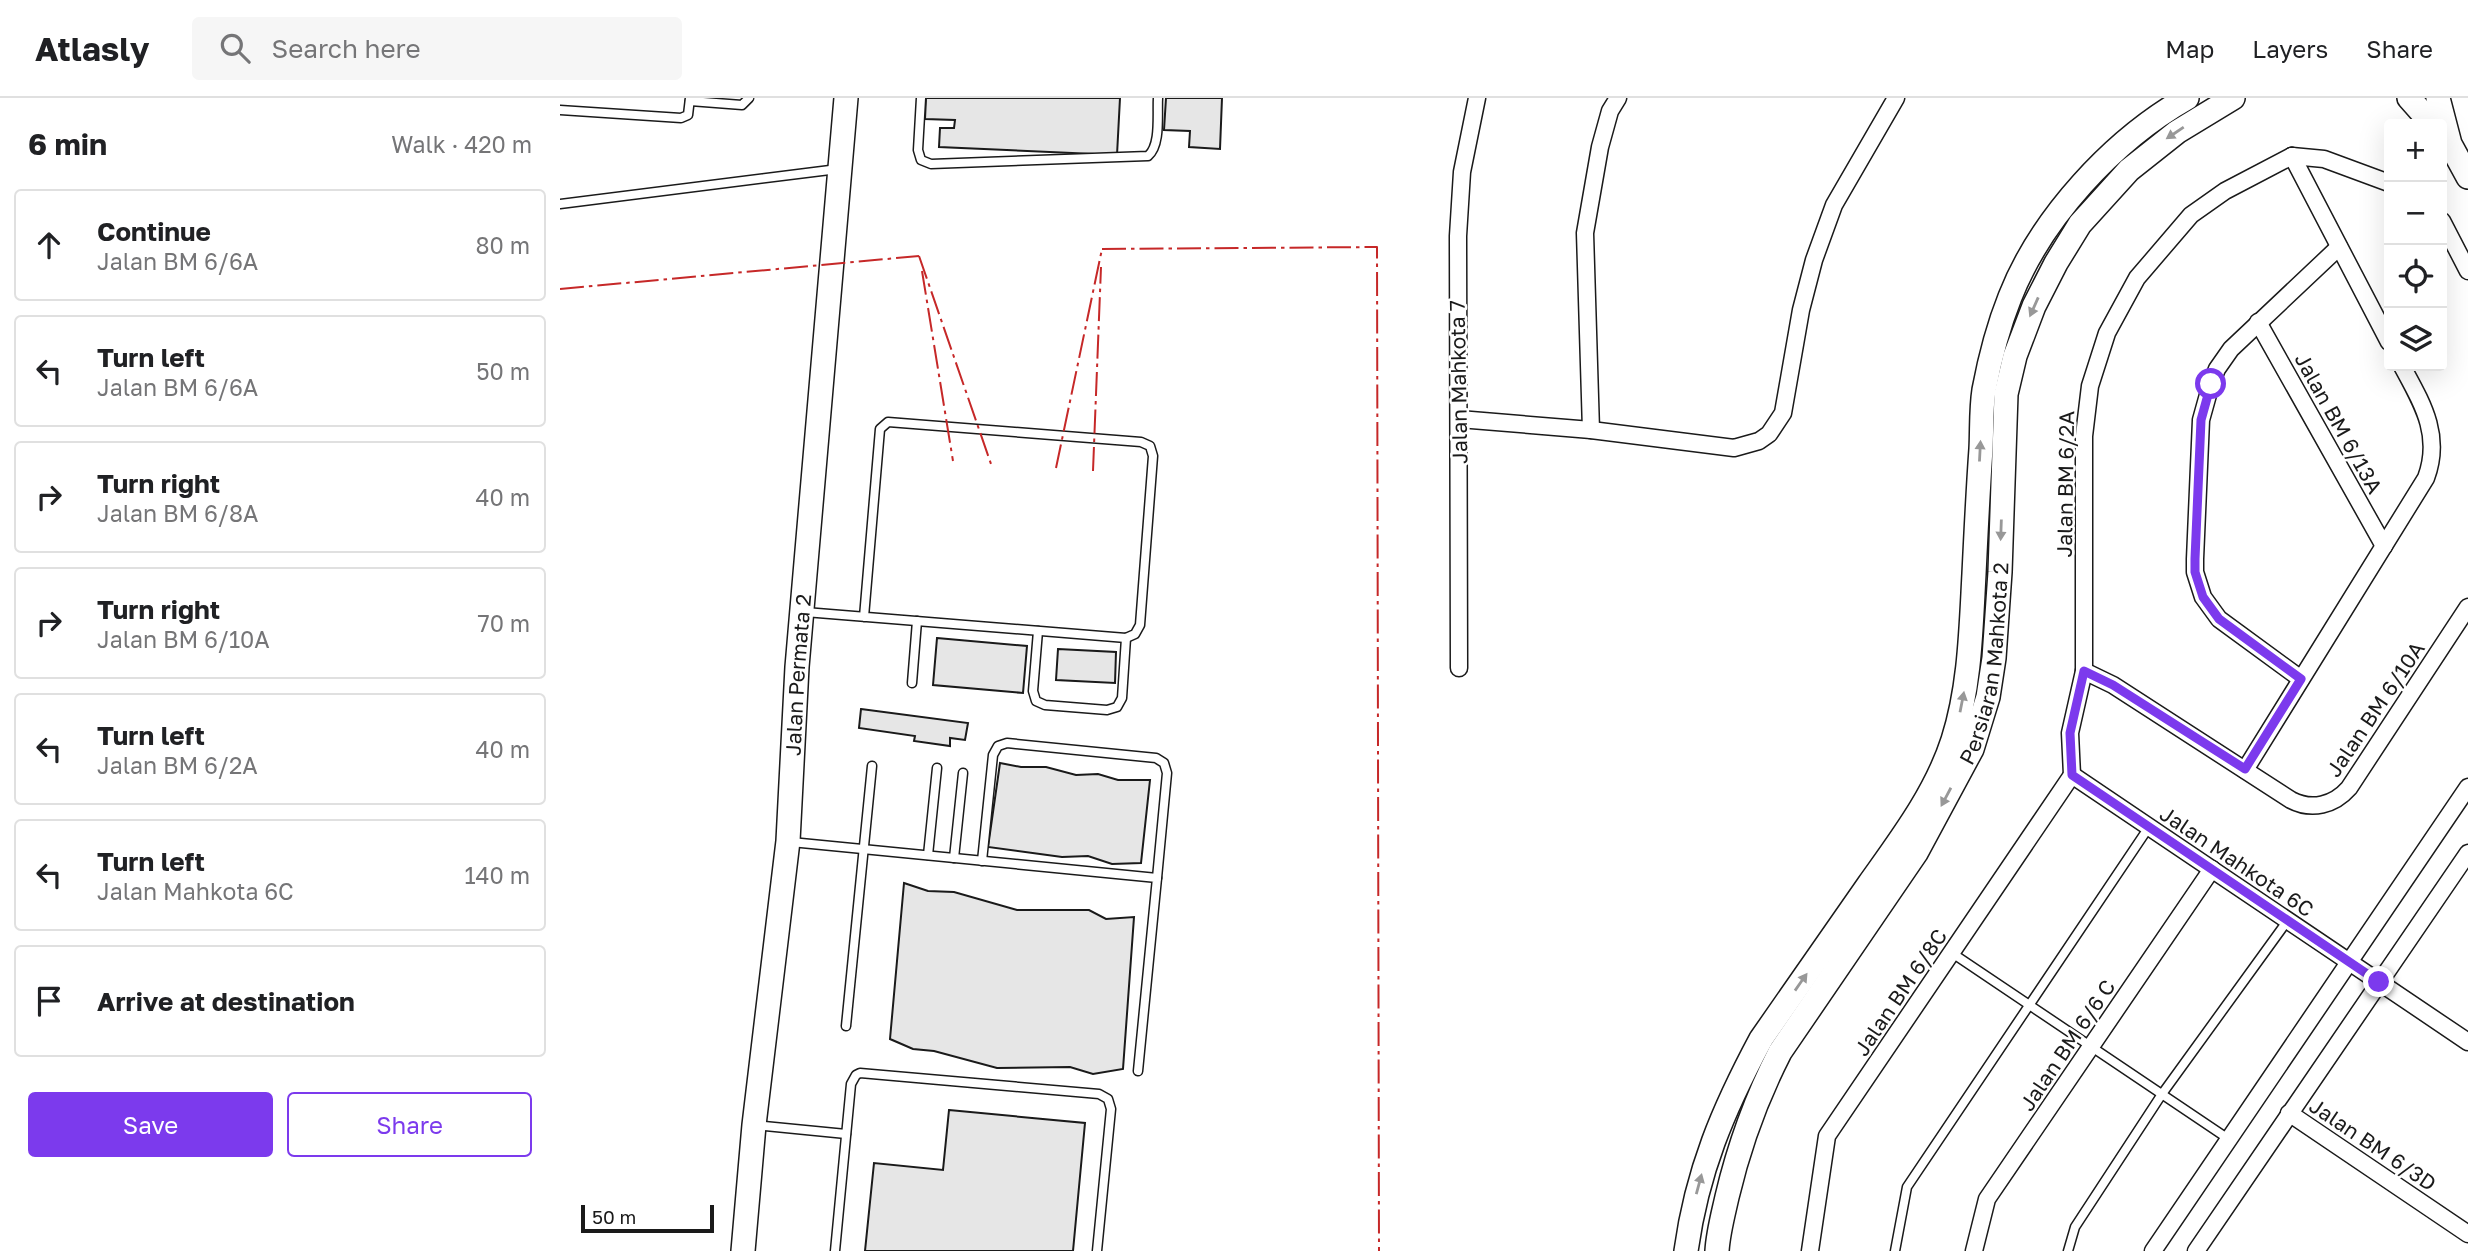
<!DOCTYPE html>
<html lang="en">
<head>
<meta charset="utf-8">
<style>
  :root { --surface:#fff; --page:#f6f6f6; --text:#202124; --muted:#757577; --line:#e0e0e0; --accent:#7c3aed }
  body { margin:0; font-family:"Golos Text",sans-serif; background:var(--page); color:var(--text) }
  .controls { position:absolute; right:21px; top:21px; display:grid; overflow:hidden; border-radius:7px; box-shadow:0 7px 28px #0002 }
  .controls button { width:63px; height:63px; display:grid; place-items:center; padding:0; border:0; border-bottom:2px solid var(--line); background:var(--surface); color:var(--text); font:35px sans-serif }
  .scale { position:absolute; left:21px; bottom:18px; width:133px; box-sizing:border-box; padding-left:7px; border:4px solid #1a1a1a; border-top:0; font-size:19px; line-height:24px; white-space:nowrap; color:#1a1a1a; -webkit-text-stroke:5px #fff; paint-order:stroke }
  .stop { position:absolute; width:21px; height:21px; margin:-16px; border:5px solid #7c3aed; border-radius:50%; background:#fff }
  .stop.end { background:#7c3aed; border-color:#fff; box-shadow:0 2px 7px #0008 }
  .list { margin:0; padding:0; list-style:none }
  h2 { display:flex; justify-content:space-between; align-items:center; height:91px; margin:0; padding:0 28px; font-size:30px }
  h2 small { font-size:23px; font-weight:400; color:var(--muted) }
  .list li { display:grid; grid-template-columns:46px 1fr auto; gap:21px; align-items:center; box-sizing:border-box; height:112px; margin:0 14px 14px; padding:0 14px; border:2px solid var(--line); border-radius:7px }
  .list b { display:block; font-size:26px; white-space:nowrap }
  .list p { margin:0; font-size:23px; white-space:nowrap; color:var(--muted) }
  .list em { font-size:23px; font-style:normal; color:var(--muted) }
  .actions { display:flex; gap:14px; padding:21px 28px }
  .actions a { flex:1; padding:16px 0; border:2px solid var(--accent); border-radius:7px; text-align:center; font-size:24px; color:var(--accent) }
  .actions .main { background:var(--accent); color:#fff }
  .icon { flex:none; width:38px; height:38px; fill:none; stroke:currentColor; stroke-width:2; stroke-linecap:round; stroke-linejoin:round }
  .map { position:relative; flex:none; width:1908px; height:1153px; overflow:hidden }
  header { display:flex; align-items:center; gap:42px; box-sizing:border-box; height:98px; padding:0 35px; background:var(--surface); border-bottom:2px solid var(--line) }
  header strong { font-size:33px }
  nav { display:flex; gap:38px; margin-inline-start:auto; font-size:24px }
  .search { width:490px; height:63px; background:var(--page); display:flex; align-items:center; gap:18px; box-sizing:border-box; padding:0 24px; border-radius:7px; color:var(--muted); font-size:26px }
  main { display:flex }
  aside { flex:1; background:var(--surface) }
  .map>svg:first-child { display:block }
  .building { fill:#e6e6e6; stroke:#1a1a1a; stroke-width:2 }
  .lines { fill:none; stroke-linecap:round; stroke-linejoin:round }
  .lane-casing { stroke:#1a1a1a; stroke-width:11 }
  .street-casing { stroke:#1a1a1a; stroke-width:19 }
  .secondary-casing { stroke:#1a1a1a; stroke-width:26 }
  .lane { stroke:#fff; stroke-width:8 }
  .street { stroke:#fff; stroke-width:16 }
  .secondary { stroke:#fff; stroke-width:23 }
  .power { stroke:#c62828; stroke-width:2; stroke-dasharray:24 5 3.5 5; stroke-linecap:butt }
  .oneway { fill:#989898 }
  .route { stroke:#7c3aed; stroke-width:9 }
  .labels { text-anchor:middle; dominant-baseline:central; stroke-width:5; stroke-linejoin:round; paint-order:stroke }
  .street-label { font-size:21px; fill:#1a1a1a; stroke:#fff }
</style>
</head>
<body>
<header>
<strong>Atlasly</strong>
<div class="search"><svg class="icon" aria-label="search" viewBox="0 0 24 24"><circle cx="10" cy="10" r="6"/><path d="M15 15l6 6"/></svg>Search here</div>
<nav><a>Map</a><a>Layers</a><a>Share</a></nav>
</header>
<main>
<aside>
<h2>6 min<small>Walk · 420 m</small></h2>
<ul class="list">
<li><svg class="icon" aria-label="ahead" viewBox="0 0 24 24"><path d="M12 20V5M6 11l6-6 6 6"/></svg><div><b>Continue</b><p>Jalan BM 6/6A</p></div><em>80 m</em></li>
<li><svg class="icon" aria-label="left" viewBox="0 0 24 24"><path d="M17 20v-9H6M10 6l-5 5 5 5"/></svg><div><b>Turn left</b><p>Jalan BM 6/6A</p></div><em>50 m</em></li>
<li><svg class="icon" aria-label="right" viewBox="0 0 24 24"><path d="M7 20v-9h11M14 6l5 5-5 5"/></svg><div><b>Turn right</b><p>Jalan BM 6/8A</p></div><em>40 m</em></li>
<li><svg class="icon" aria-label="right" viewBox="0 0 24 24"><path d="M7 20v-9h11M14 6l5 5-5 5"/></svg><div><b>Turn right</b><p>Jalan BM 6/10A</p></div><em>70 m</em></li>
<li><svg class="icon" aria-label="left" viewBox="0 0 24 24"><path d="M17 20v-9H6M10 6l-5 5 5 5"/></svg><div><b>Turn left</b><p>Jalan BM 6/2A</p></div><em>40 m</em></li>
<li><svg class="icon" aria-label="left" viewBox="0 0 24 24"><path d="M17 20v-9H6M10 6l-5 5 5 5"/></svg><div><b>Turn left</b><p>Jalan Mahkota 6C</p></div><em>140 m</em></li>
<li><svg class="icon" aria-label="arrive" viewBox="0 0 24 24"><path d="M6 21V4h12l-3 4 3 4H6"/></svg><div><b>Arrive at destination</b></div></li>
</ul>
<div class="actions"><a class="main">Save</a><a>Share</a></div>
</aside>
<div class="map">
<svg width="1908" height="1153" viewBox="0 0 1908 1153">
  <rect width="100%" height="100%" fill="#fff"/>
  <g class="building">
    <polygon points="366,0 560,0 557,57 379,49 380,30 394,30 395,22 365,21"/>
    <polygon points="606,0 662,0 660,51 629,49 630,33 604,32"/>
    <polygon points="377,540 467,548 463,595 373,587"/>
    <polygon points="498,551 556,554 555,585 496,582"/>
    <polygon points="301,611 408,625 405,642 390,640 390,648 354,643 355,638 299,630"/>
    <polygon points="440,665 461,669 486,669 516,677 538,676 558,682 590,682 581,765 552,766 528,758 502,759 428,749"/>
    <polygon points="344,785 368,793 394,794 457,812 529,812 546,821 574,819 563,971 533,976 510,969 437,970 374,953 353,951 330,941"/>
    <polygon points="389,1012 525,1025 513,1153 305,1153 314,1065 383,1072"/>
  </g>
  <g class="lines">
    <defs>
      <g id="lane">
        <path d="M 361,0 L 358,52 L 361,62 L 371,66 L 588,58 C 601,47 597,17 598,0"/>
        <polyline points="130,3 182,7 189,0"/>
        <polyline points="0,12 121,20 128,17 130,0"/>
        <polyline points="0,106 278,71"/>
        <polyline points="245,514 566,540 575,536 580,527 593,358 590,348 581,344 328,324 320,331 304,519"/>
        <polyline points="478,533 473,593 476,603 485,607 547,612 557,609 562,600 566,540"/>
        <polyline points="352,585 357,523"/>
        <polyline points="231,744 597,780 578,973"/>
        <polyline points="368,757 377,670"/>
        <polyline points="394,760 403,675"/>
        <polyline points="422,763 433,657 438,648 447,645 596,660 604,665 607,675 597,780"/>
        <polyline points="1392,855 1670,1042"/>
        <polyline points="286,928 312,668"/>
        <polyline points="195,1027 286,1036"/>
        <polyline points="275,1153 291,986 296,977 300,975 539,996 548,1001 551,1011 537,1153"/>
        <polyline points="1335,1153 1347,1089 1589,729"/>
        <polyline points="1508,1153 1515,1129 1602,996 1728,822"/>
      </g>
      <g id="street">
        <polyline points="1732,58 1829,244"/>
        <polyline points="1732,58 1764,61 1829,85"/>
        <polyline points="1882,123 1908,173"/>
        <polyline points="1698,224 1824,448"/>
        <polyline points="899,321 1031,332 1174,350 1199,343 1209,336 1223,315 1241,212 1254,162 1274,107 1336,0"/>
        <polyline points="1031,332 1025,135 1040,49 1050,13 1058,0"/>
        <polyline points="899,570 898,138 902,74 917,0"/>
        <path d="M 1524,573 L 1553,587 L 1731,702 C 1752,713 1774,707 1789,690 L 1908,509"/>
        <polyline points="1741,581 1659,521 1643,499 1635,474 1635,461 1641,322 1651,286 1657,271 1671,251 1779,149"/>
        <path d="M 1685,672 L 1866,380 C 1882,337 1862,305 1842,268"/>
        <polyline points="1512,677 1510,635 1524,573 1524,338 1530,288 1547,235 1577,180 1631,117 1665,93 1732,58"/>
        <polyline points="1512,677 1908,944"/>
        <polyline points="1729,1015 1908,1136"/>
        <polyline points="1250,1153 1267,1038 1512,677"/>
        <polyline points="1414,1153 1427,1101 1652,771"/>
        <polyline points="1593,1153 1908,689"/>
        <polyline points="1636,1153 1908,755"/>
      </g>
      <g id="secondary">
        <polyline points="1849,0 1872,26"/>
        <polyline points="1878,0 1890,46 1908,79"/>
        <path id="s1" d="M 183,1153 L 194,1027 L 228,743 L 237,569 L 286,0"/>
        <path d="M 1126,1153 C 1137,1073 1163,1012 1201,941 C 1237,889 1273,838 1309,786 C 1341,741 1376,695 1393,642 C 1410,589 1411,531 1414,476 C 1416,434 1418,393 1421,351 C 1422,332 1421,311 1424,292 C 1430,260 1438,229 1450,199 C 1481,120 1553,42 1627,0"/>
        <path id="s2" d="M 1157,1153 C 1158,1135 1163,1117 1167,1099 C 1179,1048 1196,1001 1220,954 L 1356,755 L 1412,651 L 1428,599 L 1434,560 L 1440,474 L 1446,296 L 1455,258 L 1474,208 L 1496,165 L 1520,126 L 1569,72 L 1617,34 L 1673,0"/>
      </g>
    </defs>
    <use href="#lane" class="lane-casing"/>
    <use href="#street" class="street-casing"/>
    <use href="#secondary" class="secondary-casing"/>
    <use href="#lane" class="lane"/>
    <use href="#street" class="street"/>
    <use href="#secondary" class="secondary"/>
    <g class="power">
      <polyline points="542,151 817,149 819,1153"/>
      <polyline points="359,158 431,366"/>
      <polyline points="362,173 393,363"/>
      <polyline points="0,191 359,158"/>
      <polyline points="496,370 542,151"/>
      <polyline points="533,373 541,169"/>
    </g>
  </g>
  <defs><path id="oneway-solid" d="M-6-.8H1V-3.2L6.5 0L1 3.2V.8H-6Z" transform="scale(1.75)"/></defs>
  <g class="oneway">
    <use href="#oneway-solid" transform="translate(1615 35) rotate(146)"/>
    <use href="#oneway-solid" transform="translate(1474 209) rotate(114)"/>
    <use href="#oneway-solid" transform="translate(1420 353) rotate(-87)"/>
    <use href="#oneway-solid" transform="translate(1441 432) rotate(92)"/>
    <use href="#oneway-solid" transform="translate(1402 604) rotate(-79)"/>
    <use href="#oneway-solid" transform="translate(1386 699) rotate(118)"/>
    <use href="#oneway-solid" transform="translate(1241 884) rotate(-55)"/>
    <use href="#oneway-solid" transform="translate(1139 1086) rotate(-75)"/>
  </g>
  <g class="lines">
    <polyline class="route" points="1651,286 1641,322 1635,461 1635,474 1643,499 1659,521 1741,581 1685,671 1553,587 1524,573 1510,635 1512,677 1819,884"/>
  </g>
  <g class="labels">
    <g class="street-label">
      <text transform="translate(898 284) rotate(-91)">Jalan Mahkota 7</text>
      <text transform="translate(1779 325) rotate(61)">Jalan BM 6/13A</text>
      <text transform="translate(1505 386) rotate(-89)">Jalan BM 6/2A</text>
      <text stroke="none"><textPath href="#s2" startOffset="656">Persiaran Mahkota 2</textPath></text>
      <text stroke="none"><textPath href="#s1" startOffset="579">Jalan Permata 2</textPath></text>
      <text transform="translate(1815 611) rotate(-56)">Jalan BM 6/10A</text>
      <text transform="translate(1677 763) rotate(34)">Jalan Mahkota 6C</text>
      <text transform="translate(1340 894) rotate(-56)">Jalan BM 6/8C</text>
      <text transform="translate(1507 947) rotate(-56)">Jalan BM 6/6 C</text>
      <text transform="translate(1813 1046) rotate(34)">Jalan BM 6/3D</text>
    </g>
  </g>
</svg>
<div class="controls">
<button>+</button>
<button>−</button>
<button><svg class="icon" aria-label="locate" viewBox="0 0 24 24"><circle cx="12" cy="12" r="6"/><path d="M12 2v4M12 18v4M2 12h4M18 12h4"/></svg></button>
<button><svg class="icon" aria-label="layers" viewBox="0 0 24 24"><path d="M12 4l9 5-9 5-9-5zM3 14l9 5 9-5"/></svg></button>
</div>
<div class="scale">50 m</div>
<div class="stop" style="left:1651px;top:286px"></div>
<div class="stop end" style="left:1819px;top:884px"></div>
</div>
</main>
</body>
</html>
